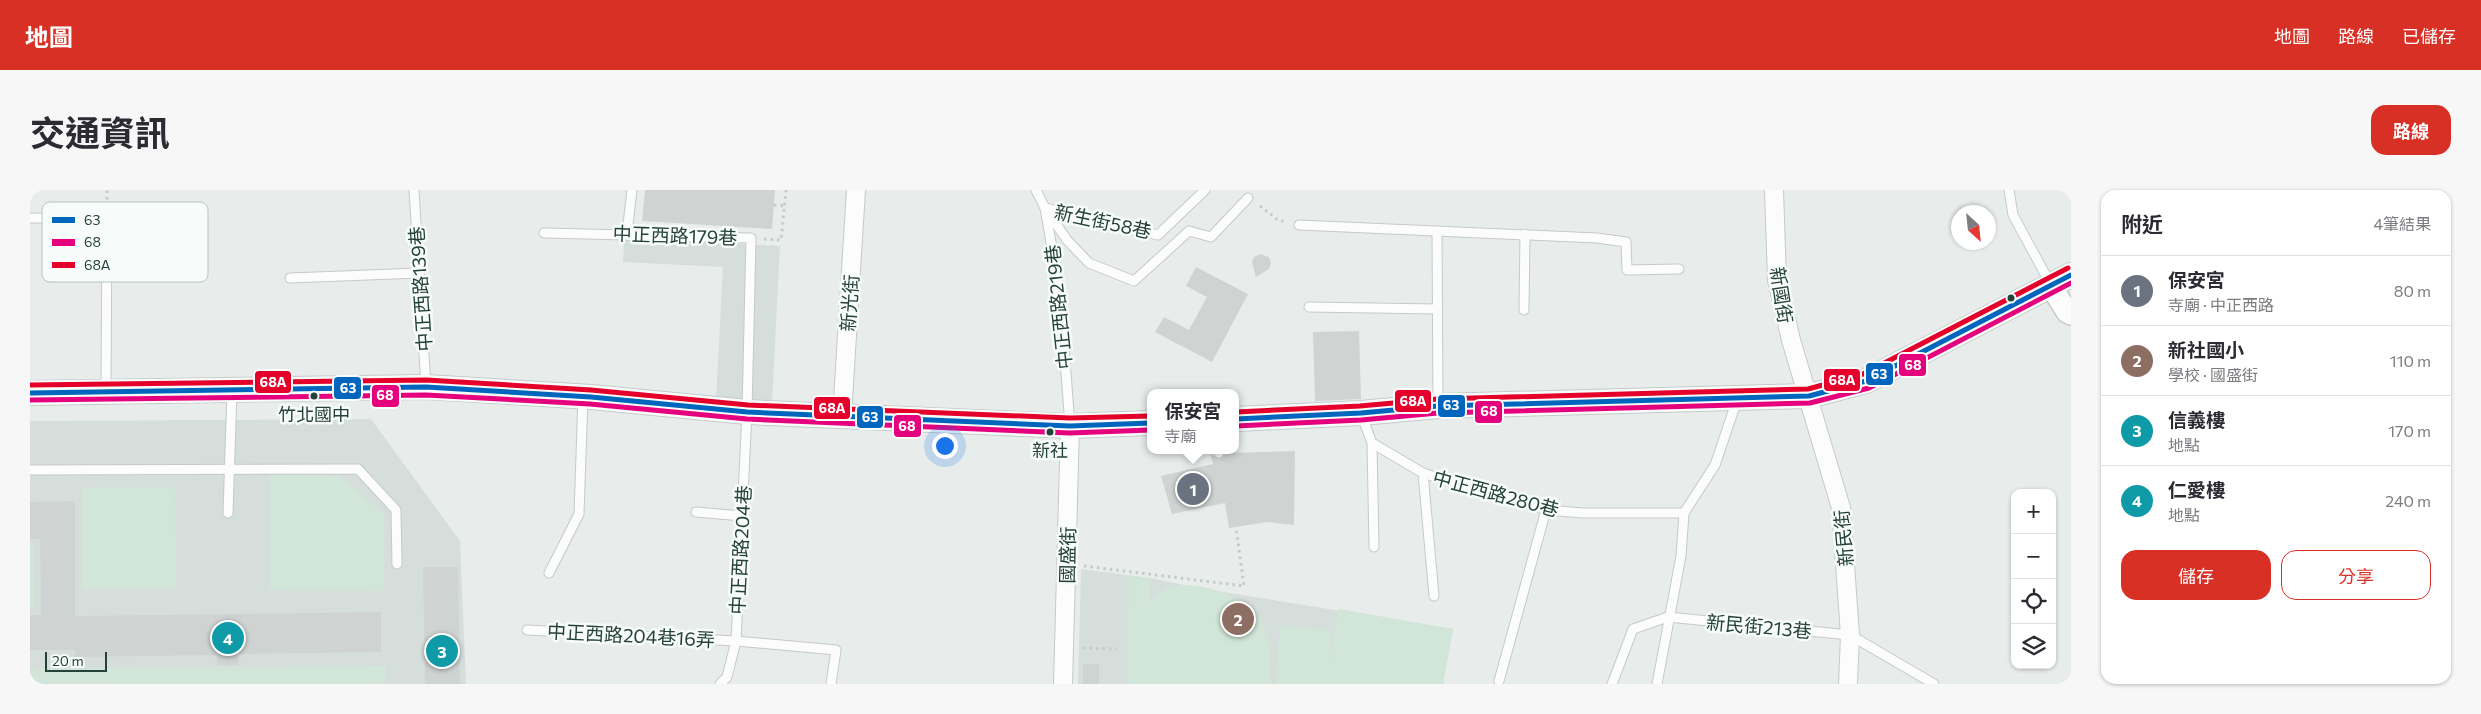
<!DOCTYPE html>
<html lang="zh-TW">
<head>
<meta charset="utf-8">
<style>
  :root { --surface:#fff; --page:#f7f7f7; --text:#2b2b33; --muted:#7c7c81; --line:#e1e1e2; --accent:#d93025 }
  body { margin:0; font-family:Commissioner,"Noto Sans TC",sans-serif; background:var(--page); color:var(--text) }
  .controls { position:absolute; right:15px; bottom:15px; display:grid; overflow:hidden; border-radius:10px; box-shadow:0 1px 4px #0004 }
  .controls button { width:45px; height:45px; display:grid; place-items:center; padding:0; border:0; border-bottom:1px solid var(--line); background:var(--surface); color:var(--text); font:25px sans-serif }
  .compass { position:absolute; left:1921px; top:15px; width:45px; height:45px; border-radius:50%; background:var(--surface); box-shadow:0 1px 4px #0004; rotate:153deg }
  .scale { position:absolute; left:15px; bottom:12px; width:62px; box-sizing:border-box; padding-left:5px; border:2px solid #24423a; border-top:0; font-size:14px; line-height:18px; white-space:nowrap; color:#24423a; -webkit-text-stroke:4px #f7fbf9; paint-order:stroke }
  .you { position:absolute; left:914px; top:255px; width:18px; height:18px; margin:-12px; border:4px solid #fff; border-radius:50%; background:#1a73e8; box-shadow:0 0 0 8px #1a73e833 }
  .badge { display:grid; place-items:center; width:32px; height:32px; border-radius:50%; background:var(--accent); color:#fff; font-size:16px; font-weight:700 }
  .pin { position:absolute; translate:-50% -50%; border:2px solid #fff; box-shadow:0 1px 5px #0006 }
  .popup { position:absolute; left:1117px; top:199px; width:92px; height:65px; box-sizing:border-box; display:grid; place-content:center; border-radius:10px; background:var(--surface); filter:drop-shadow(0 1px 4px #0005); font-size:16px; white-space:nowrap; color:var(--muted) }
  .popup b { font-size:19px; color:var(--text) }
  .popup::after { content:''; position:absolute; left:50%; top:100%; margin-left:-10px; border:10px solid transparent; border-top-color:var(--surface) }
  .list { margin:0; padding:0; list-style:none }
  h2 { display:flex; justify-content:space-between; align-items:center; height:65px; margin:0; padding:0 20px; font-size:21px }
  h2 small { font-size:16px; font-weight:400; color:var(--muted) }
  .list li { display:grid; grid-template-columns:32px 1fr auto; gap:15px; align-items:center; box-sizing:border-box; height:70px; padding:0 20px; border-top:1px solid var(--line) }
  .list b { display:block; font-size:19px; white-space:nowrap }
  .list p { margin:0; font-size:16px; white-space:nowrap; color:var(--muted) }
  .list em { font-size:16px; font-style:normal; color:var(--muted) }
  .actions { display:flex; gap:10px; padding:15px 20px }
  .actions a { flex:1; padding:11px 0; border:1px solid var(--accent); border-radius:15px; text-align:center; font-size:18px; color:var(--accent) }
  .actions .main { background:var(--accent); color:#fff }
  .icon { flex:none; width:28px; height:28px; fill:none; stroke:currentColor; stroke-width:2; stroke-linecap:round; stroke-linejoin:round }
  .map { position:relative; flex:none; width:2041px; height:494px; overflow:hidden; border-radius:15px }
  header { display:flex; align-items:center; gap:30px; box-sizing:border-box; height:70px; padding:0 25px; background:var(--accent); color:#fff }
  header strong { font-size:24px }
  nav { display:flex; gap:28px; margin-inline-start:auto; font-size:18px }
  .intro { display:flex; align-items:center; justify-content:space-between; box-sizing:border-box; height:120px; padding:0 30px }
  h1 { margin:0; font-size:35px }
  .button { padding:12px 22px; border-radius:15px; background:var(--accent); color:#fff; font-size:18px; font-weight:700 }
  main { display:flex; gap:30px; padding:0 30px }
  aside { flex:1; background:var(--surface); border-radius:15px; box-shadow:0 1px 4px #0004 }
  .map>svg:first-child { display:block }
  .built { fill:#d6dedb }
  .green { fill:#d1e6d8 }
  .building { fill:#cfd4d2 }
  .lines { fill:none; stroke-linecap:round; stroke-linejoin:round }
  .service-casing { stroke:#c5cac8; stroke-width:11 }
  .minor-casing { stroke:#c5cac8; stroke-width:20 }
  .tertiary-casing { stroke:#c5cac8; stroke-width:24 }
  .secondary-casing { stroke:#c3cbc8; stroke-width:26 }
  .path { stroke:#c3ccca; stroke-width:3; stroke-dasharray:2.5 4; stroke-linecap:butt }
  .service { stroke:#fcfcfc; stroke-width:9 }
  .minor { stroke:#fcfcfc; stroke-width:18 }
  .tertiary { stroke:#fcfcfc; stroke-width:21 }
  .secondary { stroke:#fcfcfc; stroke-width:24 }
  .bus-1-casing { stroke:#f7fbf9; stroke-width:9 }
  .bus-2-casing { stroke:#f7fbf9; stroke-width:9 }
  .bus-3-casing { stroke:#f7fbf9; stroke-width:9 }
  .bus-1 { stroke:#0065bd; stroke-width:5 }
  .bus-2 { stroke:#e5007d; stroke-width:5 }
  .bus-3 { stroke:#e4002b; stroke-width:5 }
  .bus-dot { fill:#24423a; stroke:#f7fbf9; stroke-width:2 }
  .labels { text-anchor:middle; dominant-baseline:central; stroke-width:5; stroke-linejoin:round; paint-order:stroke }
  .bus-label { font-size:18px; fill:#24423a; stroke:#f7fbf9 }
  .street-label { font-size:19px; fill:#24423a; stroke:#f7fbf9 }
  .key { fill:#f7fbf9; stroke:#b8c4c0; stroke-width:1 }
  .key-label { font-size:14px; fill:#24423a }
  .line-badge { stroke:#f7fbf9; stroke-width:2 }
  .badge-label { font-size:14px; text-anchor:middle; font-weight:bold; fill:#fff }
</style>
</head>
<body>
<header>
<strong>地圖</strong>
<nav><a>地圖</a><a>路線</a><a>已儲存</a></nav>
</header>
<div class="intro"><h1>交通資訊</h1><a class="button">路線</a></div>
<main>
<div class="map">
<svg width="2041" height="494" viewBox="0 0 2041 494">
  <rect width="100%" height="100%" fill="#e8edeb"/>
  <g class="built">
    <polygon points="594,48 750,56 742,212 686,209 693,77 593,72"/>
    <polygon points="341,229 430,351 436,494 0,494 0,231"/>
    <polygon points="1051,379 1120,388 1169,398 1423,439 1413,494 1048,494"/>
  </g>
  <g class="green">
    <polygon points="240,285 309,286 354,324 354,401 239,400"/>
    <polygon points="145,297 146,398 52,399 51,298"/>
    <polygon points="0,354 4,354 5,418 0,418"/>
    <path d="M 1099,386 L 1120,388 L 1120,413 C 1125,407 1132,399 1141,397 C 1166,389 1217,406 1231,430 C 1242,450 1240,472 1240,494 L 1097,494 Z"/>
    <polygon points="1309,419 1423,439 1413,494 1246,494 1250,436 1301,440 1299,474"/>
    <polygon points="356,476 356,492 339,494 0,493 0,479"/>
  </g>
  <g class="building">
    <polygon points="615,0 745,0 742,39 612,31"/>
    <polygon points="1230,64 1239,67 1241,73 1239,79 1226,87 1222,72 1224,67"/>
    <polygon points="1166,77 1218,104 1182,172 1125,142 1134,127 1159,140 1177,107 1156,96"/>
    <polygon points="1329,141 1331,209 1285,211 1283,142"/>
    <polygon points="1265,261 1264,335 1237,332 1199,338 1195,313 1142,324 1131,286 1183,274 1180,263 1188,269 1193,267 1195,263"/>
    <polygon points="45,311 45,426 351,422 351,462 208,464 208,475 187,475 187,465 45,467 45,460 0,460 0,425 11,425 10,349 0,349 0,312"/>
    <polygon points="393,377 428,377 430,494 395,494"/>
    <rect x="1053" y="474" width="16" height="20"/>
  </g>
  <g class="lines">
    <defs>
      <g id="service">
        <polyline points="384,0 396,197"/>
        <polyline points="1006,0 1015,18 1030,104 1040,236"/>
        <polyline points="1979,0 1983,25 2021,95"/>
        <polyline points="1015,18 1037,50 1059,73 1104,91 1159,41 1181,47 1218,8"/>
        <polyline points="1015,18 1128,45 1175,0"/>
        <polyline points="0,28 77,29 76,201"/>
        <polyline points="1269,35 1567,48 1596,52 1597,80 1649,79"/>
        <polyline points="1407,41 1408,216"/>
        <polyline points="514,43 721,48 717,222 706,451 697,487 690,494"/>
        <polyline points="597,43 602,0"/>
        <polyline points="260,88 389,83"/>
        <polyline points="1279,117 1407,119"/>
        <polyline points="1494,120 1495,44"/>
        <polyline points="1331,224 1342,253 1393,283 1426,294 1483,307 1516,320 1553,323 1654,323"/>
        <polyline points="1342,253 1344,357"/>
        <polyline points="1188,260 1189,263"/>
        <polyline points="0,280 328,279 366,320 367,374"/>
        <polyline points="1393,283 1404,406"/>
        <polyline points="666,322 712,326"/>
        <polyline points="198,323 202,201"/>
        <polyline points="519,383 549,324 553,207"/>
        <polyline points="497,440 706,451 806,460 801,494"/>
        <polyline points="1469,491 1516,320"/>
        <polyline points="1582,494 1603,439 1638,427 1820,445 1904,494"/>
        <polyline points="1627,494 1651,366 1654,323 1685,275 1707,210"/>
      </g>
      <g id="minor">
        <polyline points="1744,0 1747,90 1761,150 1811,318 1820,445 1818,494"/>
        <polyline points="812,226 826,0"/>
        <polyline points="1033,494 1040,236"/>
      </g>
      <polyline id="tertiary" points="2021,96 2037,122 2041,124"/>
      <g id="secondary">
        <polyline points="0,203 396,197 561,207 717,222 1040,236 1120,233"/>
        <polyline points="1206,229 1331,223 1408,216 1779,206 1836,191 2041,85"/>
      </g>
    </defs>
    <use href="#service" class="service-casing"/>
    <use href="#minor" class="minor-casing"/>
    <use href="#tertiary" class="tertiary-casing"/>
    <use href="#secondary" class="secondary-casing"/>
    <g class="path">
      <polyline points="744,15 755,16"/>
      <polyline points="77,16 77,0"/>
      <polyline points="1230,16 1248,30 1256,32"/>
      <polyline points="734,49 751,50 756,0"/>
      <polyline points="1054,376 1214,396 1206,337"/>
      <polyline points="1053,458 1087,459"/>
    </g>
    <use href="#service" class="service"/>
    <use href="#minor" class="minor"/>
    <use href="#tertiary" class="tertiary"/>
    <use href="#secondary" class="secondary"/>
    <defs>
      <g id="bus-1">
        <polyline points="0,203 396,197 561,207 717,222 1040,236 1120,233"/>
        <polyline points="1206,229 1331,223 1408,216 1779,206 1836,191 2041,85"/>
      </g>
      <g id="bus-2">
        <polyline points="0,210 396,205 560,214 717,229 1040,243 1120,240"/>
        <polyline points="1206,236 1331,230 1408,223 1780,213 1839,198 2041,93"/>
      </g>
      <g id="bus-3">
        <polyline points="0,195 396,190 561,200 718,215 1040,228 1120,226"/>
        <polyline points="1206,222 1330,216 1408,209 1778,199 1833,184 2038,78"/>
      </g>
    </defs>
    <use href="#bus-1" class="bus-1-casing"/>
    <use href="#bus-2" class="bus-2-casing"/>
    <use href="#bus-3" class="bus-3-casing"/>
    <use href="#bus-1" class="bus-1"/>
    <use href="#bus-2" class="bus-2"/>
    <use href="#bus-3" class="bus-3"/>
  </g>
  <g class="bus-dot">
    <circle cx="1981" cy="108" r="4.5"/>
    <circle cx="284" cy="206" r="4.5"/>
    <circle cx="1020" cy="242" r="4.5"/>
  </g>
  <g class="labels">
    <g class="bus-label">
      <text x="284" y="224">竹北國中</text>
      <text x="1020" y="260">新社</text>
    </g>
    <g class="street-label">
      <text transform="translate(1073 31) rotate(12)">新生街58巷</text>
      <text transform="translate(645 45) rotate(2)">中正西路179巷</text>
      <text transform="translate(390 99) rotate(-94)">中正西路139巷</text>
      <text transform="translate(1752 105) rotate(81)">新國街</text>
      <text transform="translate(819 113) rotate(-86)">新光街</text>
      <text transform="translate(1028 117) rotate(-96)">中正西路219巷</text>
      <text transform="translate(1466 303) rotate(15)">中正西路280巷</text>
      <text transform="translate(1813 348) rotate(-95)">新民街</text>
      <text transform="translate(710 360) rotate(-87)">中正西路204巷</text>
      <text transform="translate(1037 365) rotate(-89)">國盛街</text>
      <text transform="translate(1729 436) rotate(5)">新民街213巷</text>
      <text transform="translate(601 445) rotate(3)">中正西路204巷16弄</text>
    </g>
  </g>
  <rect x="12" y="12" width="166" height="80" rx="8" class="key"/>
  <rect x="22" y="27" width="23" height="6" fill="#0065bd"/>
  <rect x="22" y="49" width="23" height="7" fill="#e5007d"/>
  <rect x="22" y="72" width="23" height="6" fill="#e4002b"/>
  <g class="key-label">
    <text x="54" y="35">63</text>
    <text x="54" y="57">68</text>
    <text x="54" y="80">68A</text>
  </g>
  <g class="line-badge">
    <rect x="1868" y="163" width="29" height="24" rx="5" fill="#e5007d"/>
    <rect x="1835" y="172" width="29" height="24" rx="5" fill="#0065bd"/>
    <rect x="1793" y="178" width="38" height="24" rx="5" fill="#e4002b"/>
    <rect x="224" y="180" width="38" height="24" rx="5" fill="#e4002b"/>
    <rect x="303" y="186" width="29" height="24" rx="5" fill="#0065bd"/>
    <rect x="341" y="194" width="29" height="24" rx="5" fill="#e5007d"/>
    <rect x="1364" y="199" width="38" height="24" rx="5" fill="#e4002b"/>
    <rect x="1407" y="204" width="29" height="24" rx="5" fill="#0065bd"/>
    <rect x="783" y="206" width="38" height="24" rx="5" fill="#e4002b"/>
    <rect x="1444" y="210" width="29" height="24" rx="5" fill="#e5007d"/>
    <rect x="826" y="215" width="28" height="24" rx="5" fill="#0065bd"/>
    <rect x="863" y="224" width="29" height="24" rx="5" fill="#e5007d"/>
  </g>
  <g class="badge-label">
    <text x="1883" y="180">68</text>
    <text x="1849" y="189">63</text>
    <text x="1812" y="195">68A</text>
    <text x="243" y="197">68A</text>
    <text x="318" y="203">63</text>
    <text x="355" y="210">68</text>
    <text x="1383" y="216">68A</text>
    <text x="1421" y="220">63</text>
    <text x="802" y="223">68A</text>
    <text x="1459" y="226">68</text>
    <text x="840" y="232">63</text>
    <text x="877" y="241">68</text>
  </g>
</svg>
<div class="controls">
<button>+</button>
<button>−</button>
<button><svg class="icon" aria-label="locate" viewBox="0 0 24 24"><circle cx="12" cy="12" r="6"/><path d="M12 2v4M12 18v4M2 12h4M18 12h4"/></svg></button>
<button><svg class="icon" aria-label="layers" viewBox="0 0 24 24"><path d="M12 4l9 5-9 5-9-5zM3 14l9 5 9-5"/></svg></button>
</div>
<svg class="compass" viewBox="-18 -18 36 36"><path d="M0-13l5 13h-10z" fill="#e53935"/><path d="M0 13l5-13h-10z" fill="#7c7c81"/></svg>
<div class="scale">20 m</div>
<div class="you"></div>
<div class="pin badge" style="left:1163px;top:299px;background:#6b7280">1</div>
<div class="popup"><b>保安宮</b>寺廟</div>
<div class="pin badge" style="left:1208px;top:429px;background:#8d6e63">2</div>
<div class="pin badge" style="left:412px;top:461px;background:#0f9aa8">3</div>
<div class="pin badge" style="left:198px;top:448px;background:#0f9aa8">4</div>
</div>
<aside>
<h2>附近<small>4筆結果</small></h2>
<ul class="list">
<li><span class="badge" style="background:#6b7280">1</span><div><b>保安宮</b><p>寺廟 · 中正西路</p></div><em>80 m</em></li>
<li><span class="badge" style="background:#8d6e63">2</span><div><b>新社國小</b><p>學校 · 國盛街</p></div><em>110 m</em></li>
<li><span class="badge" style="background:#0f9aa8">3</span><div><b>信義樓</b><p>地點</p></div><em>170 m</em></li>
<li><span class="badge" style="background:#0f9aa8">4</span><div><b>仁愛樓</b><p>地點</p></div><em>240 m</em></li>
</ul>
<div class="actions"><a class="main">儲存</a><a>分享</a></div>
</aside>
</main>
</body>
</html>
